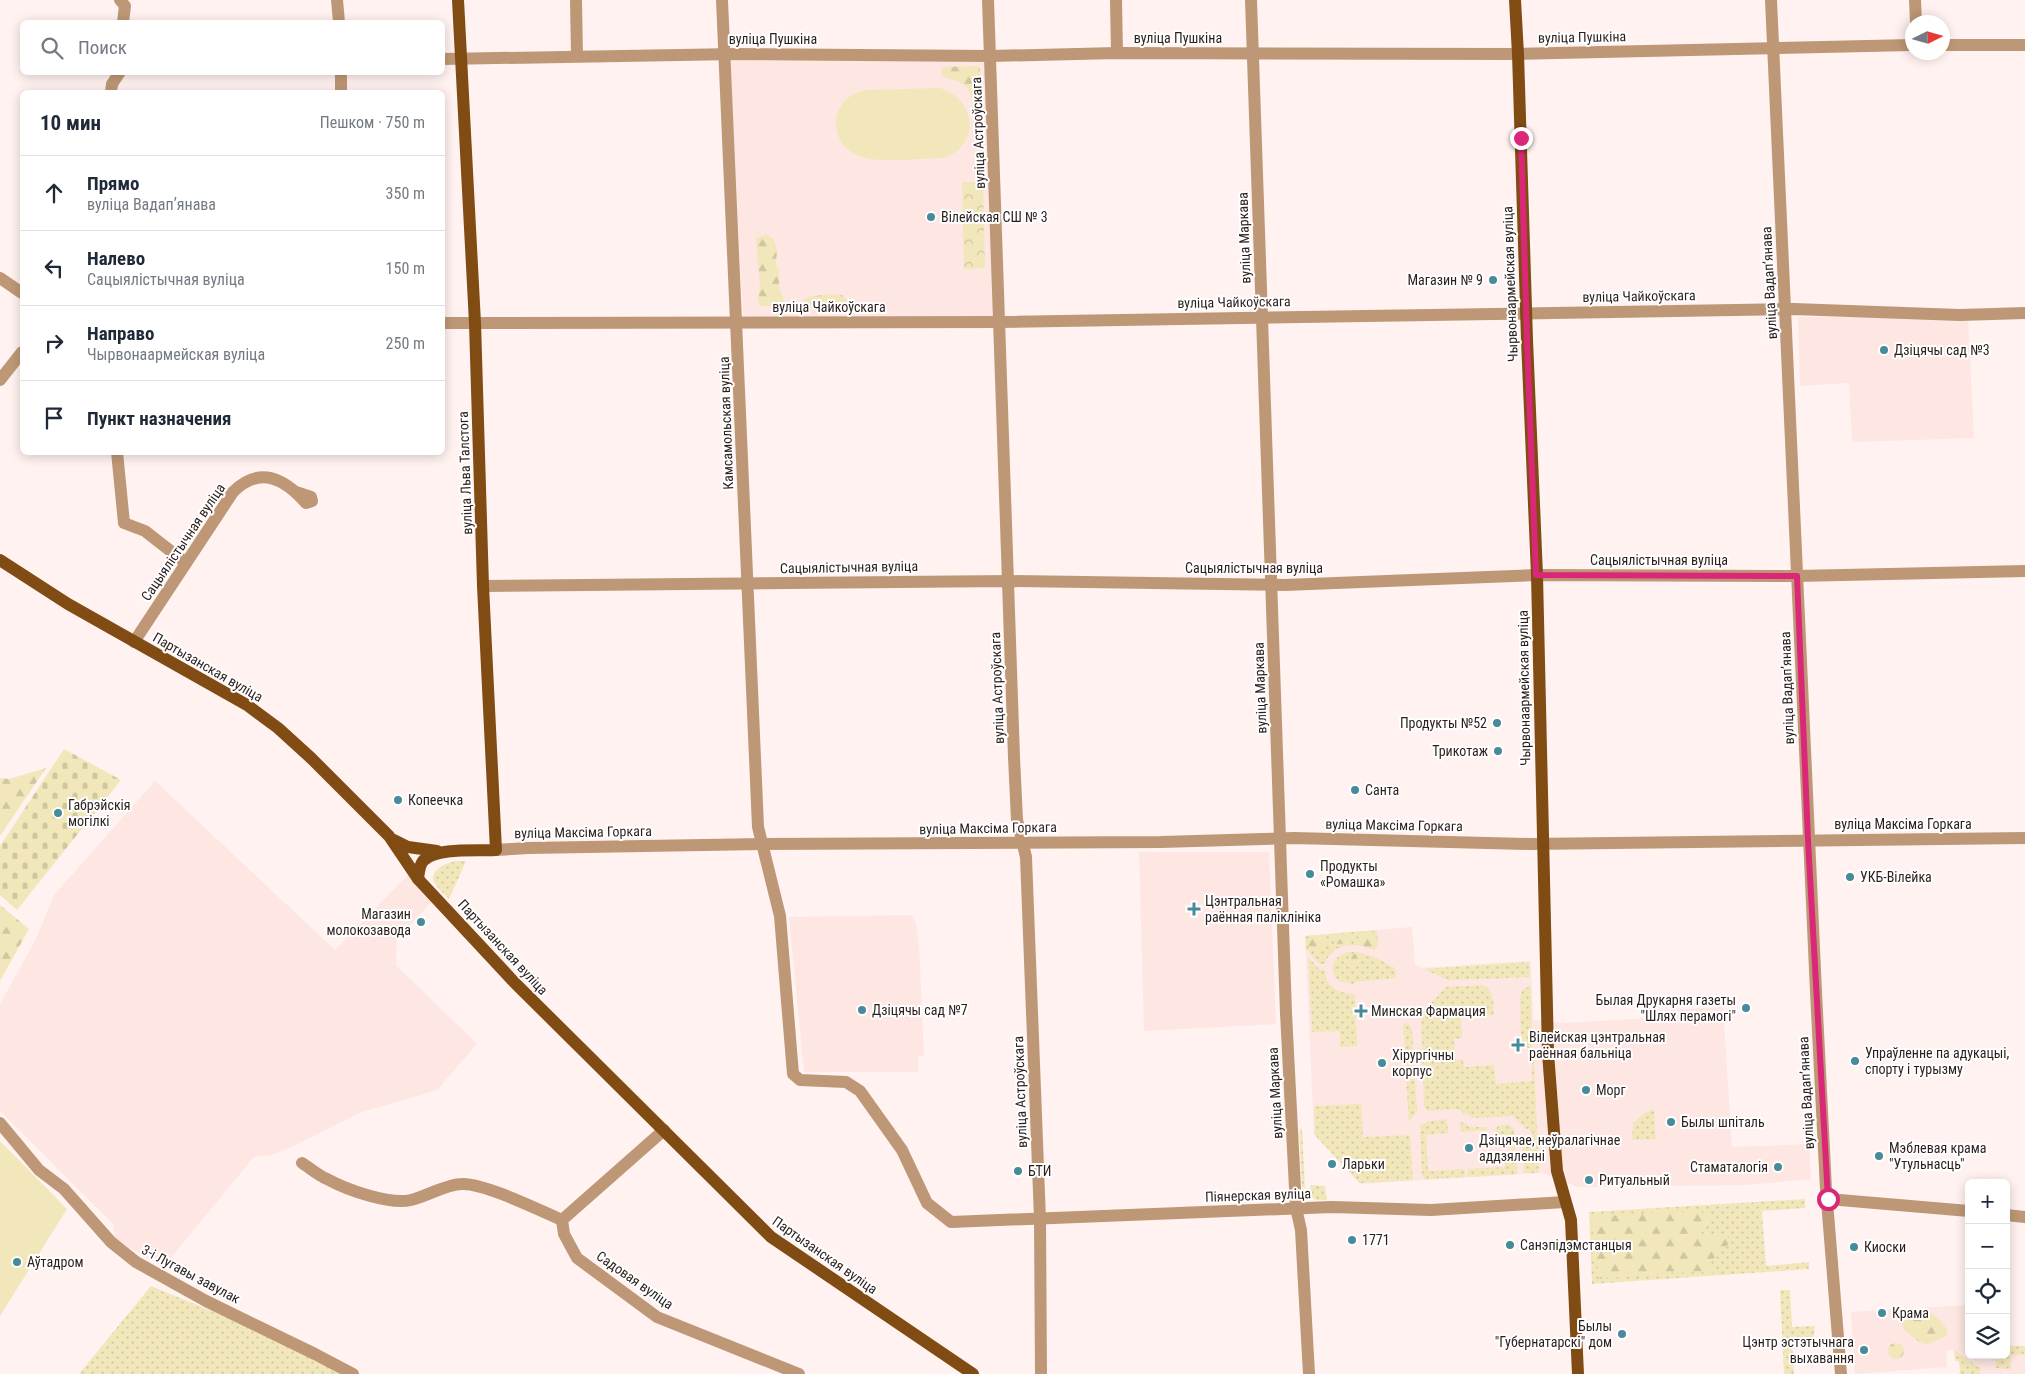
<!DOCTYPE html>
<html lang="ru">
<head>
<meta charset="utf-8">
<style>
  :root { --surface:#fff; --page:#f6f6f7; --text:#1f2937; --muted:#747a83; --line:#e0e1e3 }
  body { margin:0; font-family:"Roboto Condensed",sans-serif; background:var(--page); color:var(--text) }
  .controls { position:absolute; right:15px; bottom:15px; display:grid; overflow:hidden; border-radius:8px; box-shadow:0 2px 12px #0003 }
  .controls button { width:45px; height:45px; display:grid; place-items:center; padding:0; border:0; border-bottom:1px solid var(--line); background:var(--surface); color:var(--text); font:25px sans-serif }
  .compass { position:absolute; left:1905px; top:15px; width:45px; height:45px; border-radius:50%; background:var(--surface); box-shadow:0 2px 12px #0003; rotate:85deg }
  .stop { position:absolute; width:15px; height:15px; margin:-11px; border:4px solid #db2777; border-radius:50%; background:#fff }
  .stop.end { background:#db2777; border-color:#fff; box-shadow:0 1px 5px #0008 }
  .list { margin:0; padding:0; list-style:none }
  h2 { display:flex; justify-content:space-between; align-items:center; height:65px; margin:0; padding:0 20px; font-size:21px }
  h2 small { font-size:16px; font-weight:400; color:var(--muted) }
  .list li { display:grid; grid-template-columns:32px 1fr auto; gap:15px; align-items:center; box-sizing:border-box; height:75px; padding:0 20px; border-top:1px solid var(--line) }
  .list b { display:block; font-size:19px; white-space:nowrap }
  .list p { margin:0; font-size:16px; white-space:nowrap; color:var(--muted) }
  .list em { font-size:16px; font-style:normal; color:var(--muted) }
  .icon { flex:none; width:28px; height:28px; fill:none; stroke:currentColor; stroke-width:2; stroke-linecap:round; stroke-linejoin:round }
  .map { position:relative; flex:none; width:2025px; height:1374px; overflow:hidden }
  .search { position:absolute; background:var(--surface); box-shadow:0 2px 12px #0003; left:20px; top:20px; width:425px; height:55px; display:flex; align-items:center; gap:12px; box-sizing:border-box; padding:0 18px; border-radius:8px; color:var(--muted); font-size:19px }
  .panel { position:absolute; background:var(--surface); box-shadow:0 2px 12px #0003; left:20px; top:90px; width:425px; height:365px; border-radius:8px }
  .map>svg:first-child { display:block }
  .built { fill:#fee6e2 }
  .grass { fill:url(#grass-dots) }
  .forest { fill:url(#forest-firs) }
  .cemetery { fill:url(#cemetery-stones) }
  .park { fill:url(#park-crowns) }
  .pitch { fill:#f2e7ba }
  .lines { fill:none; stroke-linecap:round; stroke-linejoin:round }
  .minor { stroke:#be9876; stroke-width:12 }
  .major { stroke:#814c13; stroke-width:12 }
  .route { stroke:#db2777; stroke-width:6 }
  .poi-dot { fill:#478a9a; stroke:#fff; stroke-width:2 }
  .labels { text-anchor:middle; dominant-baseline:central; stroke-width:4; stroke-linejoin:round; paint-order:stroke }
  .street-label { font-size:14px; fill:#2a1f1d; stroke:#fff }
  .poi-label { font-size:14px; fill:#2a1f1d; stroke:#fff; text-anchor:start }
</style>
</head>
<body>
<div class="map">
<svg width="2025" height="1374" viewBox="0 0 2025 1374">
  <defs>
    <pattern id="grass-dots" width="8" height="8" patternUnits="userSpaceOnUse" patternTransform="scale(1.25)"><rect width="8" height="8" fill="#f2e7ba"/><path d="M2 2h.1M6 6h.1" fill="none" stroke="#d0c69f" stroke-width="1.8" stroke-linecap="round"/></pattern>
    <pattern id="forest-firs" width="22" height="20" patternUnits="userSpaceOnUse" patternTransform="scale(1.25)"><rect width="22" height="20" fill="#f2e7ba"/><path d="M5 1l3.5 6h-7zM16 11l3.5 6h-7z" fill="#d0c69f"/></pattern>
    <pattern id="cemetery-stones" width="16" height="16" patternUnits="userSpaceOnUse" patternTransform="scale(1.25)"><rect width="16" height="16" fill="#f2e7ba"/><path d="M2 7V4a2 2 0 0 1 4 0v3zM10 15v-3a2 2 0 0 1 4 0v3z" fill="#d0c69f"/></pattern>
    <pattern id="park-crowns" width="20" height="18" patternUnits="userSpaceOnUse" patternTransform="scale(1.25)"><rect width="20" height="18" fill="#f2e7ba"/><path d="M2 6a3 3 0 1 1 6 0M12 15a3 3 0 1 1 6 0" fill="none" stroke="#d0c69f"/></pattern>
  </defs>
  <rect width="100%" height="100%" fill="#fff2f0"/>
  <g class="built">
    <polygon points="987,58 994,317 743,316 730,61"/>
    <polygon points="1798,317 1968,317 1974,438 1852,442 1849,383 1800,386"/>
    <polygon points="155,781 335,950 407,876 417,870 438,895 397,939 396,965 477,1044 437,1090 362,1112 294,1146 272,1155 254,1157 163,1267 115,1239 114,1225 0,1111 0,1004 36,939 54,895"/>
    <polygon points="1139,852 1269,852 1276,1024 1144,1031"/>
    <polygon points="912,915 916,924 919,944 924,1055 918,1057 918,1072 804,1072 789,917"/>
    <polygon points="1412,927 1415,964 1422,968 1531,961 1533,1020 1567,1023 1648,1018 1657,1011 1723,1007 1732,1147 1809,1144 1811,1179 1747,1185 1578,1187 1542,1173 1360,1184 1314,1135 1305,936"/>
    <polygon points="1969,1305 1969,1355 2006,1355 2006,1346 2025,1346 2025,1374 1980,1374 1980,1368 1954,1350 1946,1351 1947,1367 1855,1374 1851,1312"/>
  </g>
  <g class="grass">
    <path d="M 457,861 L 466,861 L 449,899 C 445,894 438,889 435,884 C 427,871 447,862 457,861 Z"/>
    <path d="M 1377,930 L 1378,945 L 1374,950 C 1356,941 1331,943 1325,964 L 1320,964 L 1306,949 L 1305,936 Z"/>
    <path d="M 1347,952 C 1365,951 1379,959 1395,968 L 1396,978 L 1355,982 L 1354,984 L 1339,981 C 1328,970 1332,957 1347,952 Z"/>
    <path d="M 1308,957 L 1320,970 L 1325,970 C 1325,987 1340,994 1355,994 L 1357,1046 L 1340,1047 L 1340,1031 L 1312,1032 Z"/>
    <polygon points="1529,962 1530,977 1448,980 1423,969"/>
    <path d="M 1482,985 C 1495,990 1493,1003 1494,1015 L 1477,1016 L 1476,1009 L 1473,1009 L 1473,1017 L 1461,1018 L 1462,1038 L 1454,1039 L 1456,1060 L 1463,1059 L 1464,1067 L 1494,1065 L 1496,1084 L 1532,1081 L 1532,1065 L 1534,1059 L 1539,1173 L 1524,1173 L 1522,1142 L 1528,1140 L 1533,1134 L 1529,1129 L 1524,1129 L 1524,1127 L 1513,1116 L 1473,1118 L 1457,1109 L 1428,1111 L 1424,1106 L 1421,1014 L 1446,987 Z"/>
    <polygon points="1531,986 1532,1048 1528,1048 1522,1042 1521,1037 1520,998 1523,989"/>
    <polygon points="1408,1023 1412,1029 1414,1068 1406,1068 1403,1024"/>
    <polygon points="1406,1079 1415,1079 1417,1111 1409,1122"/>
    <polygon points="1361,1104 1363,1137 1410,1135 1413,1180 1360,1183 1315,1135 1314,1106"/>
    <polygon points="1654,1109 1656,1139 1632,1140 1633,1123 1646,1112"/>
    <polygon points="1447,1119 1448,1133 1426,1135 1428,1171 1465,1169 1465,1177 1425,1179 1422,1176 1420,1126 1429,1121"/>
    <polygon points="1460,1121 1470,1127 1486,1127 1487,1130 1461,1132"/>
    <polygon points="1509,1124 1514,1129 1517,1174 1468,1177 1467,1169 1505,1167 1504,1157 1512,1157 1511,1138 1496,1139 1495,1130 1498,1126"/>
    <polygon points="1302,1128 1305,1188 1304,1189 1302,1187 1299,1130"/>
    <polygon points="1310,1185 1325,1186 1327,1200 1316,1200 1312,1197"/>
    <polygon points="1805,1199 1805,1208 1762,1211 1766,1266 1809,1262 1809,1269 1592,1284 1589,1212"/>
    <polygon points="151,1286 243,1324 345,1374 79,1374"/>
    <polygon points="1780,1290 1790,1290 1792,1327 1815,1326 1813,1342 1792,1343 1794,1374 1784,1374"/>
    <polygon points="2006,1346 2025,1346 2025,1355 2011,1355 2011,1369 1996,1368 1995,1355 2006,1355"/>
    <polygon points="1954,1350 1980,1368 1980,1374 1957,1374 1960,1373 1959,1361 1955,1361"/>
  </g>
  <g class="forest">
    <path d="M 977,66 L 980,68 L 981,121 L 978,122 C 970,111 976,94 964,85 C 958,80 949,79 942,76 L 941,70 L 944,67 Z"/>
    <path d="M 767,235 L 773,238 C 779,253 776,252 776,266 L 779,269 L 779,286 L 784,301 L 781,306 L 760,306 L 758,300 L 760,287 L 756,239 L 758,237 Z"/>
    <polygon points="832,294 842,295 848,301 848,305 823,307 805,305 804,300 808,297"/>
    <polygon points="46,768 0,836 0,778 9,779"/>
    <polygon points="0,905 29,929 0,981"/>
    <path d="M 1362,932 L 1372,932 L 1376,934 C 1377,940 1374,946 1370,949 L 1357,944 L 1357,939 Z"/>
    <polygon points="1340,934 1349,934 1351,936 1351,942 1337,944 1335,938"/>
    <polygon points="1319,936 1324,936 1328,939 1325,943 1326,946 1322,945 1318,952 1307,945 1306,941 1308,938"/>
    <polygon points="1358,952 1365,957 1362,961 1357,961 1359,964 1355,967 1352,965 1350,960 1354,954"/>
    <path d="M 1661,1210 C 1669,1212 1688,1213 1695,1210 L 1700,1213 L 1706,1212 L 1711,1217 L 1705,1222 L 1705,1230 L 1699,1234 L 1703,1238 L 1708,1235 L 1716,1237 L 1728,1237 L 1729,1243 L 1723,1251 L 1713,1251 L 1715,1257 L 1711,1261 L 1710,1265 L 1714,1267 L 1713,1273 L 1705,1273 L 1698,1271 C 1688,1274 1680,1272 1670,1273 C 1659,1273 1652,1278 1641,1274 C 1628,1280 1614,1275 1601,1279 L 1596,1274 L 1598,1266 L 1592,1252 L 1594,1243 L 1591,1218 L 1610,1214 L 1617,1216 L 1623,1213 L 1647,1214 Z"/>
    <path d="M 1918,1310 C 1921,1310 1924,1310 1926,1310 C 1931,1311 1947,1327 1948,1331 L 1945,1337 C 1938,1338 1934,1343 1926,1344 C 1919,1344 1903,1330 1902,1323 C 1902,1321 1904,1318 1905,1315 Z"/>
    <circle cx="1896" cy="1351" r="8"/>
  </g>
  <polygon class="cemetery" points="64,749 121,780 17,910 0,895 0,846"/>
  <polygon class="park" points="962,182 983,182 985,268 964,269"/>
  <g class="pitch">
    <path d="M 940,88 C 977,100 981,146 943,158 C 922,158 876,164 859,156 C 825,142 830,95 867,90 Z"/>
    <polygon points="0,1141 67,1209 0,1316"/>
  </g>
  <g class="lines">
    <g class="minor">
      <polyline points="120,0 125,6 123,22"/>
      <polyline points="337,0 339,22"/>
      <polyline points="576,0 577,56"/>
      <polyline points="722,0 758,827 780,916 793,1074 800,1080 846,1082 860,1091 902,1150 927,1203 951,1222 1332,1207 1431,1210 1565,1202"/>
      <polyline points="988,0 1014,757 1017,820 1026,857 1040,1219 1041,1374"/>
      <polyline points="1116,0 1117,53"/>
      <polyline points="1251,0 1286,1013 1296,1208 1301,1230 1309,1374"/>
      <polyline points="1771,0 1816,992 1826,1189 1841,1374"/>
      <polyline points="1915,0 1916,22"/>
      <polyline points="1942,45 2025,45"/>
      <polyline points="442,59 736,54 991,56 1117,53 1518,54 1912,45"/>
      <polyline points="341,72 341,92"/>
      <polyline points="111,92 112,84 120,72"/>
      <polyline points="0,278 22,293"/>
      <polyline points="442,323 999,322 1794,309 1960,315 2025,313"/>
      <polyline points="0,380 22,352"/>
      <polyline points="117,452 124,523 145,531 186,563"/>
      <polyline points="483,586 1008,581 1285,585 1537,575 1797,576 2025,571"/>
      <path d="M 134,642 L 233,492 C 260,465 285,479 306,503 L 312,501 L 311,497 L 296,492"/>
      <polyline points="496,850 528,848 762,844 1161,842 1294,838 1529,844 2025,838"/>
      <polyline points="0,1123 39,1170 64,1189 111,1242 136,1262 206,1301 315,1354 353,1374"/>
      <polyline points="664,1130 562,1220 564,1234 577,1258 657,1317 799,1374"/>
      <path d="M 302,1163 C 310,1168 318,1175 327,1179 C 347,1190 390,1205 411,1200 C 427,1196 447,1184 462,1184 C 484,1183 539,1210 562,1220"/>
      <polyline points="1828,1199 1969,1211"/>
      <polyline points="2006,1215 2025,1217"/>
    </g>
    <g class="major">
      <polyline points="1515,0 1518,54 1527,340 1537,575 1548,1053 1557,1171 1571,1220 1578,1374"/>
      <polyline points="0,560 68,604 247,705 278,728 311,758 389,836 418,879 515,983 771,1237 973,1374"/>
      <polyline points="394,840 408,847 437,851"/>
      <path d="M 418,879 C 419,872 419,866 423,861 C 435,847 478,851 496,850 L 483,586 L 475,323 L 458,0"/>
    </g>
  </g>
  <g class="lines">
    <polyline class="route" points="1521,138 1527,340 1536,575 1797,576 1808,840 1828,1199"/>
  </g>
  <g class="poi-dot">
    <circle cx="931" cy="217" r="5"/>
    <circle cx="1493" cy="280" r="5"/>
    <circle cx="1884" cy="350" r="5"/>
    <circle cx="1497" cy="723" r="5"/>
    <circle cx="1498" cy="751" r="5"/>
    <circle cx="1355" cy="790" r="5"/>
    <circle cx="398" cy="800" r="5"/>
    <circle cx="58" cy="813" r="5"/>
    <circle cx="1310" cy="874" r="5"/>
    <circle cx="1850" cy="877" r="5"/>
    <path d="M1191.5 901.5h5v5h5v5h-5v5h-5v-5h-5v-5h5z"/>
    <circle cx="421" cy="922" r="5"/>
    <circle cx="1746" cy="1008" r="5"/>
    <circle cx="862" cy="1010" r="5"/>
    <path d="M1358.5 1003.5h5v5h5v5h-5v5h-5v-5h-5v-5h5z"/>
    <path d="M1515.5 1037.5h5v5h5v5h-5v5h-5v-5h-5v-5h5z"/>
    <circle cx="1855" cy="1061" r="5"/>
    <circle cx="1382" cy="1063" r="5"/>
    <circle cx="1586" cy="1090" r="5"/>
    <circle cx="1671" cy="1122" r="5"/>
    <circle cx="1469" cy="1148" r="5"/>
    <circle cx="1879" cy="1156" r="5"/>
    <circle cx="1332" cy="1164" r="5"/>
    <circle cx="1778" cy="1167" r="5"/>
    <circle cx="1018" cy="1171" r="5"/>
    <circle cx="1589" cy="1180" r="5"/>
    <circle cx="1352" cy="1240" r="5"/>
    <circle cx="1510" cy="1245" r="5"/>
    <circle cx="1854" cy="1247" r="5"/>
    <circle cx="17" cy="1262" r="5"/>
    <circle cx="1882" cy="1313" r="5"/>
    <circle cx="1622" cy="1334" r="5"/>
    <circle cx="1864" cy="1350" r="5"/>
  </g>
  <g class="labels">
    <g class="street-label">
      <text transform="translate(1582 37) rotate(-1)">вуліца Пушкіна</text>
      <text x="1178" y="38">вуліца Пушкіна</text>
      <text x="773" y="39">вуліца Пушкіна</text>
      <text transform="translate(978 133) rotate(-92)">вуліца Астроўскага</text>
      <text transform="translate(1244 238) rotate(-92)">вуліца Маркава</text>
      <text transform="translate(1769 283) rotate(-93)">вуліца Вадапʼянава</text>
      <text transform="translate(1510 284) rotate(-92)">Чырвонаармейская вуліца</text>
      <text transform="translate(1639 296) rotate(-1)">вуліца Чайкоўскага</text>
      <text transform="translate(1234 302) rotate(-1)">вуліца Чайкоўскага</text>
      <text x="829" y="307">вуліца Чайкоўскага</text>
      <text transform="translate(726 423) rotate(-92)">Камсамольская вуліца</text>
      <text transform="translate(465 473) rotate(-92)">вуліца Льва Талстога</text>
      <text transform="translate(183 542) rotate(-56)">Сацыялістычная вуліца</text>
      <text x="1659" y="560">Сацыялістычная вуліца</text>
      <text transform="translate(849 567) rotate(-1)">Сацыялістычная вуліца</text>
      <text x="1254" y="568">Сацыялістычная вуліца</text>
      <text transform="translate(208 667) rotate(30)">Партызанская вуліца</text>
      <text transform="translate(997 688) rotate(-92)">вуліца Астроўскага</text>
      <text transform="translate(1260 688) rotate(-92)">вуліца Маркава</text>
      <text transform="translate(1524 688) rotate(-91)">Чырвонаармейская вуліца</text>
      <text transform="translate(1787 688) rotate(-92)">вуліца Вадапʼянава</text>
      <text x="1903" y="824">вуліца Максіма Горкага</text>
      <text transform="translate(1394 825) rotate(1)">вуліца Максіма Горкага</text>
      <text transform="translate(988 828) rotate(-1)">вуліца Максіма Горкага</text>
      <text transform="translate(583 832) rotate(-1)">вуліца Максіма Горкага</text>
      <text transform="translate(503 947) rotate(47)">Партызанская вуліца</text>
      <text transform="translate(1020 1092) rotate(-92)">вуліца Астроўскага</text>
      <text transform="translate(1275 1093) rotate(-93)">вуліца Маркава</text>
      <text transform="translate(1806 1093) rotate(-93)">вуліца Вадапʼянава</text>
      <text transform="translate(1258 1195) rotate(-2)">Піянерская вуліца</text>
      <text transform="translate(825 1255) rotate(35)">Партызанская вуліца</text>
      <text transform="translate(191 1274) rotate(28)">3-і Лугавы завулак</text>
      <text transform="translate(635 1280) rotate(35)">Садовая вуліца</text>
    </g>
    <g class="poi-label">
      <text x="941" y="217">Вілейская СШ № 3</text>
      <text x="1483" y="280" text-anchor="end">Магазин № 9</text>
      <text x="1894" y="350">Дзіцячы сад №3</text>
      <text x="1487" y="723" text-anchor="end">Продукты №52</text>
      <text x="1488" y="751" text-anchor="end">Трикотаж</text>
      <text x="1365" y="790">Санта</text>
      <text x="408" y="800">Копеечка</text>
      <text x="68" y="805">Габрэйскія<tspan x="68" dy="16">могілкі</tspan></text>
      <text x="1320" y="866">Продукты<tspan x="1320" dy="16">«Ромашка»</tspan></text>
      <text x="1860" y="877">УКБ-Вілейка</text>
      <text x="1205" y="901">Цэнтральная<tspan x="1205" dy="16">раённая паліклініка</tspan></text>
      <text x="411" y="914" text-anchor="end">Магазин<tspan x="411" dy="16">молокозавода</tspan></text>
      <text x="1736" y="1000" text-anchor="end">Былая Друкарня газеты<tspan x="1736" dy="16">"Шлях перамогі"</tspan></text>
      <text x="872" y="1010">Дзіцячы сад №7</text>
      <text x="1371" y="1011">Минская Фармация</text>
      <text x="1529" y="1037">Вілейская цэнтральная<tspan x="1529" dy="16">раённая бальніца</tspan></text>
      <text x="1865" y="1053">Упраўленне па адукацыі,<tspan x="1865" dy="16">спорту і турызму</tspan></text>
      <text x="1392" y="1055">Хірургічны<tspan x="1392" dy="16">корпус</tspan></text>
      <text x="1596" y="1090">Морг</text>
      <text x="1681" y="1122">Былы шпіталь</text>
      <text x="1479" y="1140">Дзіцячае, неўралагічнае<tspan x="1479" dy="16">аддзяленні</tspan></text>
      <text x="1889" y="1148">Мэблевая крама<tspan x="1889" dy="16">"Утульнасць"</tspan></text>
      <text x="1342" y="1164">Ларьки</text>
      <text x="1768" y="1167" text-anchor="end">Стаматалогія</text>
      <text x="1028" y="1171">БТИ</text>
      <text x="1599" y="1180">Ритуальный</text>
      <text x="1362" y="1240">1771</text>
      <text x="1520" y="1245">Санэпідэмстанцыя</text>
      <text x="1864" y="1247">Киоски</text>
      <text x="27" y="1262">Аўтадром</text>
      <text x="1892" y="1313">Крама</text>
      <text x="1612" y="1326" text-anchor="end">Былы<tspan x="1612" dy="16">"Губернатарскі" дом</tspan></text>
      <text x="1854" y="1342" text-anchor="end">Цэнтр эстэтычнага<tspan x="1854" dy="16">выхавання</tspan></text>
    </g>
  </g>
</svg>
<div class="controls">
<button>+</button>
<button>−</button>
<button><svg class="icon" aria-label="locate" viewBox="0 0 24 24"><circle cx="12" cy="12" r="6"/><path d="M12 2v4M12 18v4M2 12h4M18 12h4"/></svg></button>
<button><svg class="icon" aria-label="layers" viewBox="0 0 24 24"><path d="M12 4l9 5-9 5-9-5zM3 14l9 5 9-5"/></svg></button>
</div>
<svg class="compass" viewBox="-18 -18 36 36"><path d="M0-13l5 13h-10z" fill="#e53935"/><path d="M0 13l5-13h-10z" fill="#747a83"/></svg>
<div class="stop" style="left:1828px;top:1199px"></div>
<div class="stop end" style="left:1521px;top:138px"></div>
<div class="search"><svg class="icon" aria-label="search" viewBox="0 0 24 24"><circle cx="10" cy="10" r="6"/><path d="M15 15l6 6"/></svg>Поиск</div>
<section class="panel">
<h2>10 мин<small>Пешком · 750 m</small></h2>
<ul class="list">
<li><svg class="icon" aria-label="ahead" viewBox="0 0 24 24"><path d="M12 20V5M6 11l6-6 6 6"/></svg><div><b>Прямо</b><p>вуліца Вадапʼянава</p></div><em>350 m</em></li>
<li><svg class="icon" aria-label="left" viewBox="0 0 24 24"><path d="M17 20v-9H6M10 6l-5 5 5 5"/></svg><div><b>Налево</b><p>Сацыялістычная вуліца</p></div><em>150 m</em></li>
<li><svg class="icon" aria-label="right" viewBox="0 0 24 24"><path d="M7 20v-9h11M14 6l5 5-5 5"/></svg><div><b>Направо</b><p>Чырвонаармейская вуліца</p></div><em>250 m</em></li>
<li><svg class="icon" aria-label="arrive" viewBox="0 0 24 24"><path d="M6 21V4h12l-3 4 3 4H6"/></svg><div><b>Пункт назначения</b></div></li>
</ul>
</section>
</div>
</body>
</html>
